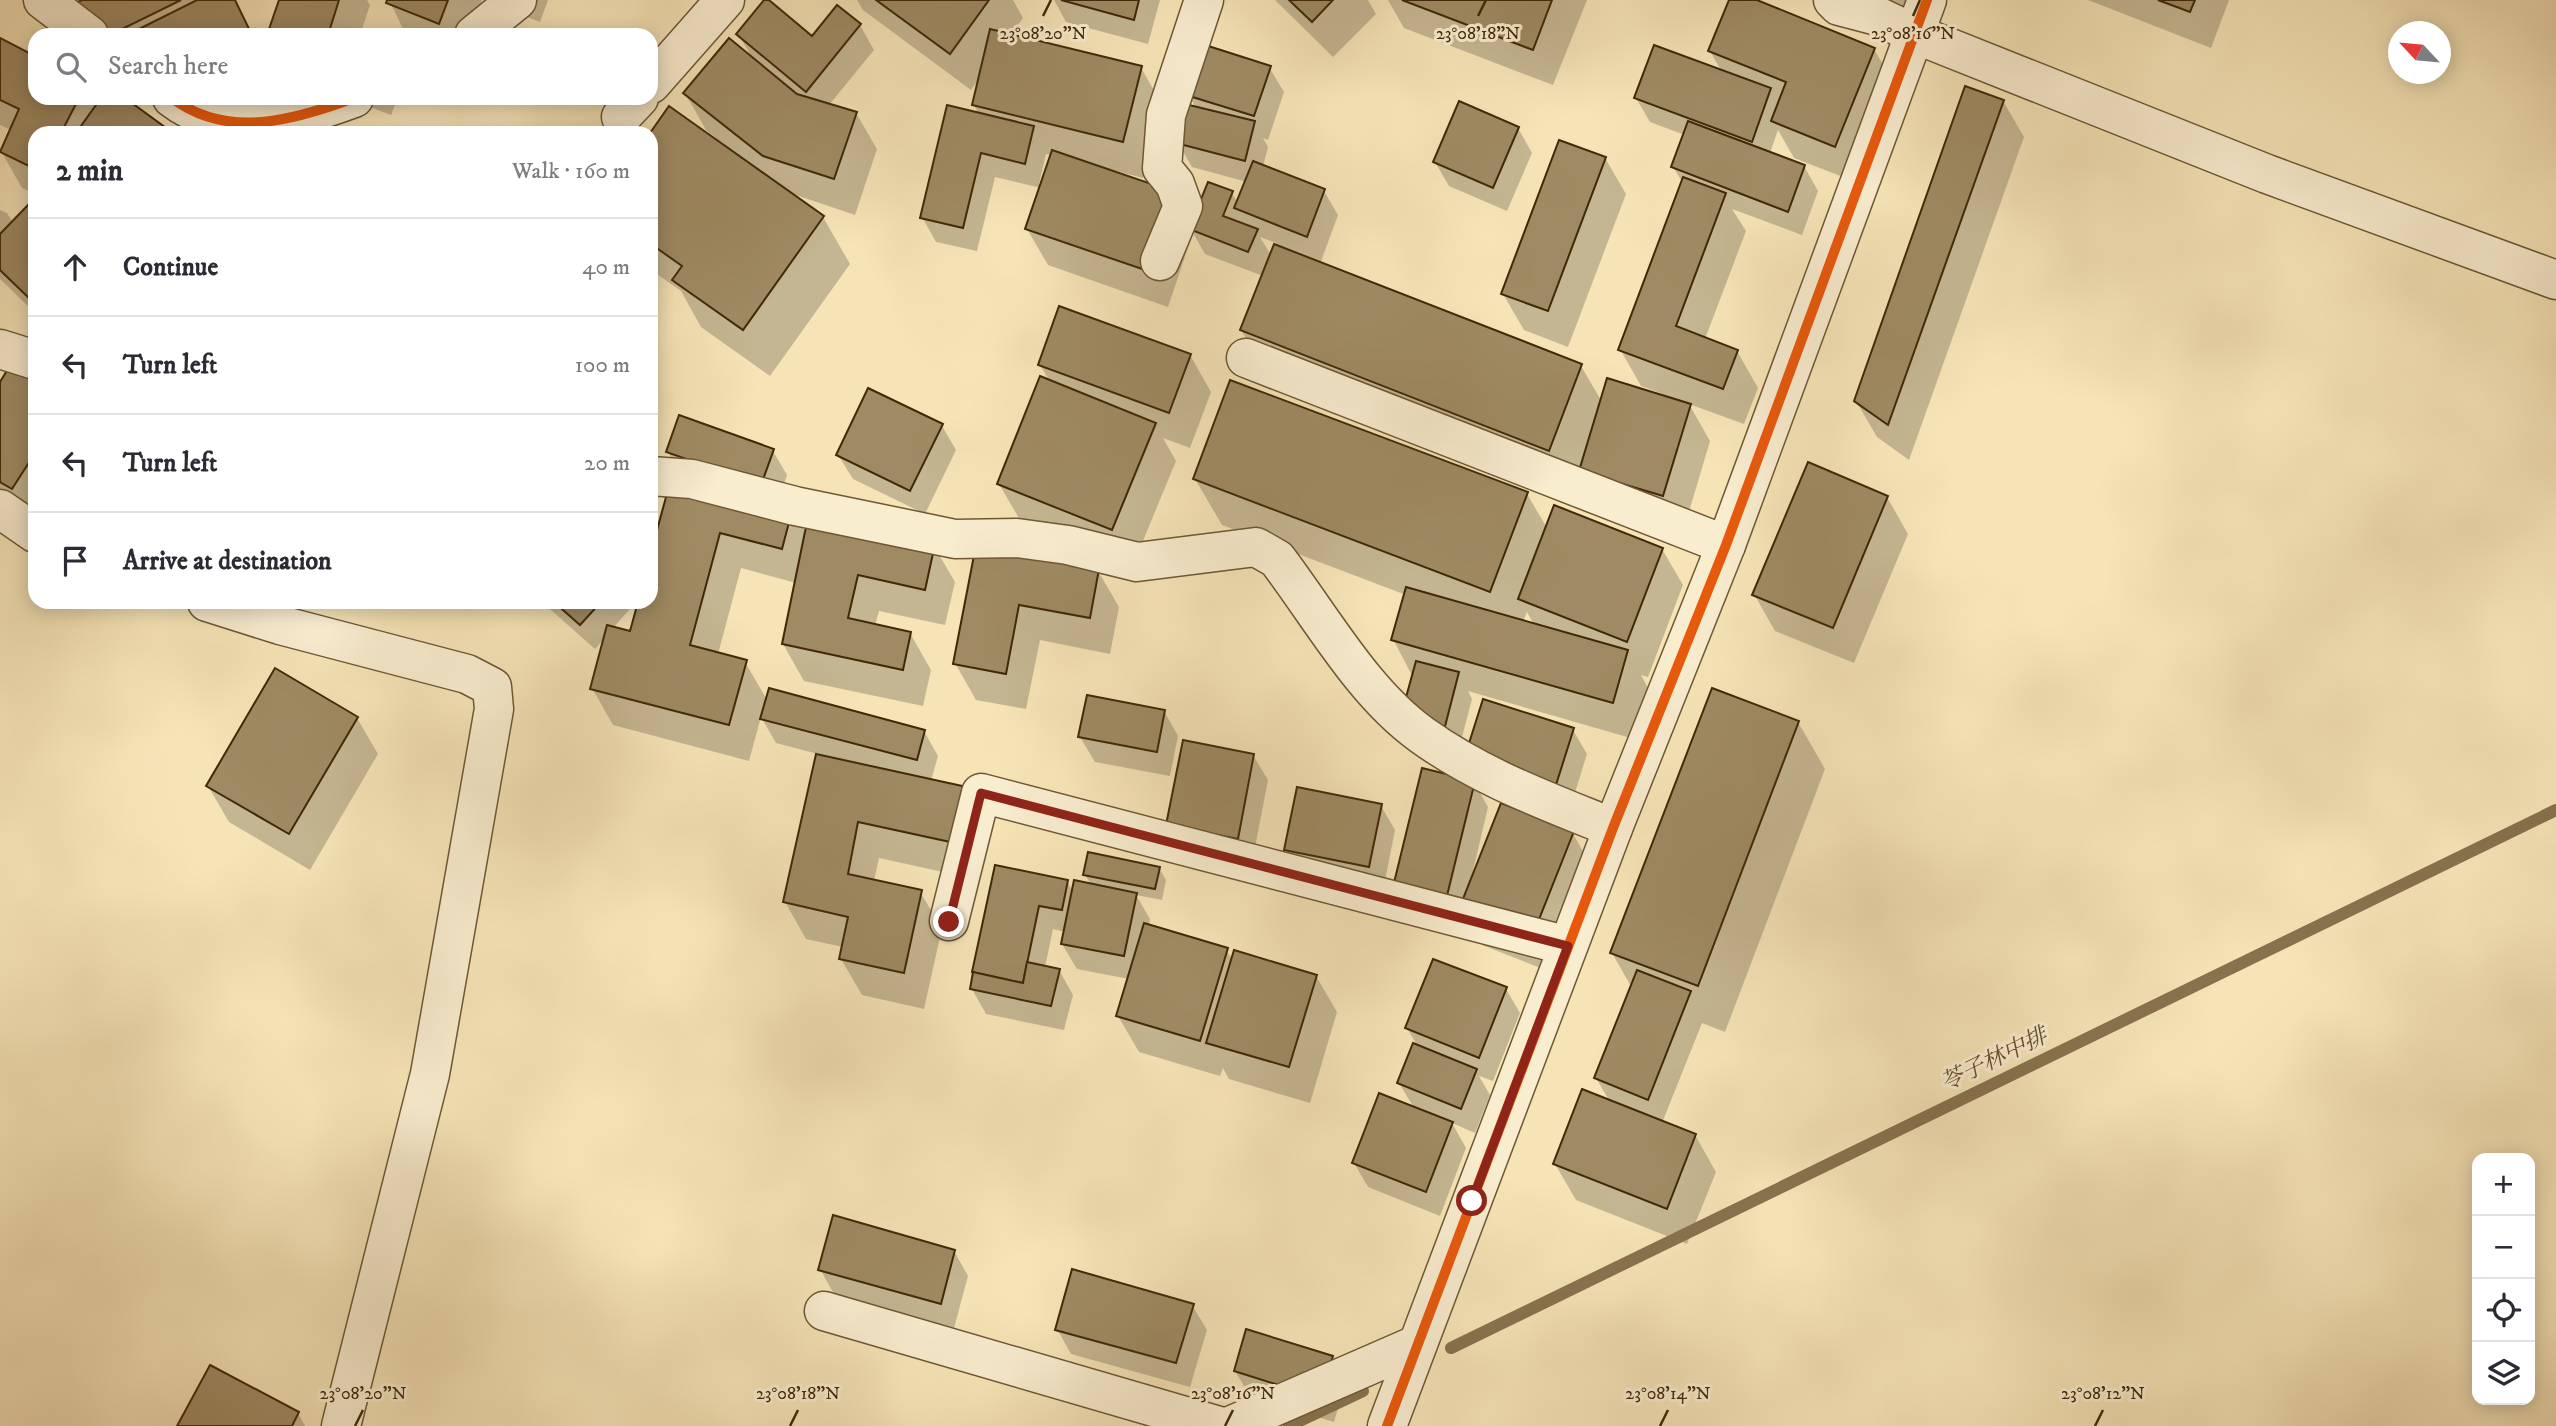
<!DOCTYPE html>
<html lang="en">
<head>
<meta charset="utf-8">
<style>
  :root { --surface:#fff; --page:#f7f7f7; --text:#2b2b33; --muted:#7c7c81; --line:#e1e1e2 }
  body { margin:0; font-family:"IM FELL DW Pica","Noto Serif TC",serif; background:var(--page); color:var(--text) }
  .controls { position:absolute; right:21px; bottom:21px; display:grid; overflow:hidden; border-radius:14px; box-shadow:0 4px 18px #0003 }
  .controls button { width:63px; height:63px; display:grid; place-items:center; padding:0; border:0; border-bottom:2px solid var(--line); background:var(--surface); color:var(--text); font:35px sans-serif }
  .compass { position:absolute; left:2388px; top:21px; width:63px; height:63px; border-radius:50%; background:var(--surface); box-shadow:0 4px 18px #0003; rotate:296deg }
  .stop { position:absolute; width:21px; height:21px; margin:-16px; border:5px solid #8f2418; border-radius:50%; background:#fff }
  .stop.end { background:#8f2418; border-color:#fff; box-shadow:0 2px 7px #0008 }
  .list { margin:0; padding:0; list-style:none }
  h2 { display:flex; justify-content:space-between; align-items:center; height:91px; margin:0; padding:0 28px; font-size:30px }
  h2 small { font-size:23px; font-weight:400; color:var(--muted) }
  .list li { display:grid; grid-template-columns:46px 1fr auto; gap:21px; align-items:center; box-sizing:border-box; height:98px; padding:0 28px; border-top:2px solid var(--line) }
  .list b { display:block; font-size:26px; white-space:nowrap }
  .list em { font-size:23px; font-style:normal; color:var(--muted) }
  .icon { flex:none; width:38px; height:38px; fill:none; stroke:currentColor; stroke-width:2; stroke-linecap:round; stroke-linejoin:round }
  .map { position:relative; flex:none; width:2556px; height:1426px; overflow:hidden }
  .search { position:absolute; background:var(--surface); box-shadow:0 4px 18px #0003; left:28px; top:28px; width:630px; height:77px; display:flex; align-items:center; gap:18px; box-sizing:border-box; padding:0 24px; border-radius:21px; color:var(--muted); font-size:26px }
  .panel { position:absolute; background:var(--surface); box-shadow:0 4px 18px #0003; left:28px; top:126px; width:630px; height:483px; border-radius:21px }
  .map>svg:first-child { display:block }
  .shadow { fill:#0003; fill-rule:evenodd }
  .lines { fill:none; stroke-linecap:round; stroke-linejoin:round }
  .stream { stroke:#88724e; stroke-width:12 }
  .building { fill:#9f8a63; stroke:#402808; stroke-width:2 }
  .minor-casing { stroke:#6e5734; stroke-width:41 }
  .minor { stroke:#f9edd0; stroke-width:38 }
  .cycleway-casing { stroke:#f9edd0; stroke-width:15 }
  .cycleway { stroke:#e8590c; stroke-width:10 }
  .route { stroke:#8f2418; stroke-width:9 }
  .ticks { fill:none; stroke:#402808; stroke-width:2.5 }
  .labels { text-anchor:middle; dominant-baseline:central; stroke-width:6; stroke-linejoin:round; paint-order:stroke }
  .water-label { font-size:23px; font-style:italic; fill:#644d2b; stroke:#f9edd0 }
  .ticks-label { font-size:18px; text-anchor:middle; fill:#402808; stroke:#f9edd0; stroke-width:6; stroke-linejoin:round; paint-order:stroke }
</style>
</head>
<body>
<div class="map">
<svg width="2556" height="1426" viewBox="0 0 2556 1426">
  <rect width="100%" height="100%" fill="#f6e4b7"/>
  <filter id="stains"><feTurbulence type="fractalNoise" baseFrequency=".00286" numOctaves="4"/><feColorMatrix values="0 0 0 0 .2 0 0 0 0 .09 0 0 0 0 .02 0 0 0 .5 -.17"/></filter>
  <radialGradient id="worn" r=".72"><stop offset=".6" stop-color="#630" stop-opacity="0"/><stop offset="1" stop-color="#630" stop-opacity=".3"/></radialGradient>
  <g class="shadow">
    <polygon points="74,0 234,0 253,35 100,35"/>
    <polygon points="281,0 367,0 370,5 360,35 269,35"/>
    <polygon points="389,0 482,0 469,35 406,35"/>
    <polygon points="483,0 548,0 540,22"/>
    <polygon points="766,0 812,38 860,25 874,50 829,105 856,113 877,149 855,215 793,194 823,217 850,264 770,376 701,327 681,291 651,270 651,135 716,141 717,139 706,130 685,93 753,59 738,34"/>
    <path d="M 857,0 L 1013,0 L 1023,18 L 1010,36 L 1141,68 L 1162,104 L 1143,178 L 1116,171 L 1115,174 L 1192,226 L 1232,193 L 1238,203 L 1247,182 L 1192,167 L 1178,143 L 1196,108 L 1188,94 L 1269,67 L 1284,92 L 1268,140 L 1263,138 L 1268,147 L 1263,166 L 1324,191 L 1338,215 L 1320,264 L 1581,366 L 1602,402 L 1662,397 L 1663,394 L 1641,386 L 1620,349 L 1683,183 L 1673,167 L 1685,135 L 1650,122 L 1636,98 L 1722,72 L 1710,51 L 1730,0 L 1752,0 L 1874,49 L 1895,85 L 1856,182 L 1794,158 L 1778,130 L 1770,153 L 1804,166 L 1818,191 L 1802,235 L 1732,209 L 1746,231 L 1705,339 L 1737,351 L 1758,388 L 1744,424 L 1689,404 L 1710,441 L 1683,532 L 1269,377 L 1241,330 L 1263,276 L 1205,254 L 1193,233 L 1168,307 L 1048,265 L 1027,229 L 1041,188 L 995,177 L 977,251 L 936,242 L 922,217 L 979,115 L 974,105 L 980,77 L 971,90 L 863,10 ZM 1046,154 L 1052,155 L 1042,185 L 1039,184 ZM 1260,237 L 1276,243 L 1271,255 Z"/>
    <polygon points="1054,0 1160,0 1148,44 1066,22"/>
    <polygon points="1275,0 1368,0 1376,14 1333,57"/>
    <polygon points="1388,0 1587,0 1553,85 1404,28"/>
    <polygon points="1861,0 1916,0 1910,17"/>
    <polygon points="2088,0 2229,0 2211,48"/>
    <polygon points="0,40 35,58 35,98 122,98 170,133 35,133 35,194 22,188 1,151 11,130 0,125"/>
    <polygon points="166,98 339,98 327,133 292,133"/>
    <polygon points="346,98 398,98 391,115"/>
    <polygon points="2003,101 2024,137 1909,460 1877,437 1856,401"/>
    <polygon points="1518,128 1532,153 1507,211 1449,186 1435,162"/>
    <polygon points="1605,158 1626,194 1568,347 1524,330 1503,294"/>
    <polygon points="0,210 7,213 13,223 35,213 35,313 0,279"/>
    <polygon points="1190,355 1211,392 1190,448 1163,438 1176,461 1133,565 1020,520 999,484 1050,382 1040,365"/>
    <polygon points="35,382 35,521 0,503 0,386"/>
    <polygon points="942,426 956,450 925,514 853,479 838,455"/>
    <polygon points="773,451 787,475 777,505 792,509 807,535 934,546 955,582 945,625 879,611 875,626 910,633 931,670 923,706 804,681 783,644 796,583 741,568 718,654 745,662 767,700 924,731 938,756 931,781 975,879 879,858 874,881 920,892 942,928 924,1009 862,995 841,959 843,947 806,939 785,902 818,754 776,743 761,717 749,761 613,725 592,688 606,637 595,649 542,602 636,602 613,628 631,633 640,602 651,602 651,559 685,480 668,452"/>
    <path d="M 1195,479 L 1527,494 L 1547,528 L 1662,549 L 1683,585 L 1648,677 L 1641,675 L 1648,688 L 1634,739 L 1468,691 L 1472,699 L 1456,760 L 1393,639 L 1406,595 L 1222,525 ZM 1527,612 L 1534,625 L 1523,622 Z"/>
    <polygon points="1887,497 1908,534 1854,663 1775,631 1754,594"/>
    <polygon points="978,547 1098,571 1119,607 1110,654 1040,640 1026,709 976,700 955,663"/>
    <polygon points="1164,711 1178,736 1170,776 1095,762 1080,737"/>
    <polygon points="357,718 378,754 310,870 229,822 208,786"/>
    <polygon points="1798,722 1825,769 1725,1032 1702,1023 1662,1123 1695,1135 1716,1172 1687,1244 1576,1200 1555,1164 1610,1102 1596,1078 1632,988 1612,953"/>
    <polygon points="1573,730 1587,754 1569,812 1480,783"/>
    <polygon points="1253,755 1268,780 1252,863 1168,825"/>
    <polygon points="1474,782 1488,807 1472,875 1572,832 1593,869 1553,973 1482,945 1463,912 1408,916"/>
    <polygon points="1381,806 1395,830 1383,891 1300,874 1286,850"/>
    <polygon points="997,867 1067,881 1073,892 1092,886 1085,875 1159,868 1166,880 1162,900 1136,895 1150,919 1149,927 1226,950 1233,960 1316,976 1337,1012 1310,1103 1229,1079 1223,1068 1220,1076 1139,1052 1118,1016 1129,979 1077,969 1062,944 1065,932 1053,929 1045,967 1059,970 1073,995 1064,1030 986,1014 972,989"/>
    <polygon points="1506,989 1520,1013 1493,1081 1479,1076 1490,1095 1475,1133 1452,1123 1466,1148 1440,1216 1368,1187 1354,1163 1414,1108 1399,1083 1418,1047 1407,1028"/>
    <polygon points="954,1251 968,1276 954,1328 834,1294 820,1269"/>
    <polygon points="1192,1305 1207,1330 1190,1387 1071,1354 1057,1329"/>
    <polygon points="1332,1357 1346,1382 1334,1422 1250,1396 1235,1371"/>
    <polygon points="298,1413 305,1426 179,1426"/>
  </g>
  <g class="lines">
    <g class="stream">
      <polyline points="1451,1348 2556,810"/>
      <polyline points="1289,1426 1363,1391"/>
    </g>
  </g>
  <g class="building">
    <polygon points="82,0 181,0 110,35 76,3"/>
    <polygon points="197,0 235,0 252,35 127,35"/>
    <polygon points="279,0 339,0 328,35 267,35"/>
    <polygon points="387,0 448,0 439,24 386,3"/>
    <polygon points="764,0 769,0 812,36 837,5 861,24 806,92 736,34"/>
    <polygon points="876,0 989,0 950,54"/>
    <polygon points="1061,0 1139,0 1134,20"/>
    <polygon points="1289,0 1333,0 1312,22"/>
    <polygon points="1402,0 1552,0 1533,50"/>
    <polygon points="1729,0 1757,0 1875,48 1835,147 1771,121 1786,82 1708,51"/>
    <polygon points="2158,0 2195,0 2190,12"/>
    <polygon points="990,29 1142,66 1123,142 972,105"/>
    <polygon points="0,38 35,56 35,98 79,98 61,133 35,133 35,169 0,152 19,109 0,100"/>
    <polygon points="729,38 797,94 857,112 834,179 763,156 683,93"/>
    <polygon points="1202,44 1271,66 1254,116 1186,95"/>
    <polygon points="1654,45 1771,88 1752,142 1634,98"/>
    <polygon points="1965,86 2004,100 1888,425 1854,401"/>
    <polygon points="101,98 125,98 173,133 76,133"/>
    <polygon points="1459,101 1519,127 1493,188 1433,162"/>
    <polygon points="1185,104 1255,121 1245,161 1176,143"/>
    <polygon points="947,105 1034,126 1025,164 981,153 963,228 920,218"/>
    <polygon points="669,106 824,216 743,330 672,280 682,266 651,244 650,133"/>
    <polygon points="1688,121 1805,165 1788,212 1671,167"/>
    <polygon points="1559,140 1606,157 1548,311 1501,294"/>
    <polygon points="1052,150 1175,192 1148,271 1025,229"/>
    <polygon points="1253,161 1325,189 1307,237 1234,208"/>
    <polygon points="1683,177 1726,193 1676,326 1738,350 1723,389 1618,350"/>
    <polygon points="1208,182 1233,191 1223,216 1258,229 1248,252 1189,229"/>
    <polygon points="29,204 35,210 35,304 0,270 0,234"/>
    <polygon points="1274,244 1582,364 1549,451 1240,330"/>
    <polygon points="1059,306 1191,354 1169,413 1038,365"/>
    <polygon points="11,364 35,380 35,453 12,489 0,482 0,382"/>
    <polygon points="1040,376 1156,423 1112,530 997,484"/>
    <polygon points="1607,378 1691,404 1663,496 1579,471"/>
    <polygon points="1230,380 1528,492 1490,592 1193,479"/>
    <polygon points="868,388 943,424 910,491 836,455"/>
    <polygon points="679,415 774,449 761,485 666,452"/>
    <polygon points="1808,462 1888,496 1833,628 1752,595"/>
    <polygon points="672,475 793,507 782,549 720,533 690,645 747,660 729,725 590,689 607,625 630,631 638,602 651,602 651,552"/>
    <polygon points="1554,505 1663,548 1627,642 1518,599"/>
    <polygon points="808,517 935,544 925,590 858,575 848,618 911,632 903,670 782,644"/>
    <polygon points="976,545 1099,569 1090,618 1019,605 1006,674 953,664"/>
    <polygon points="1406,587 1628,650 1613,703 1391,640"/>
    <polygon points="554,602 601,602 580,625"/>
    <polygon points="1416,661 1459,672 1442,738 1405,701"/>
    <polygon points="275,668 358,717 289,834 206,786"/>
    <polygon points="769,688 925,730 917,760 760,719"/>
    <polygon points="1712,688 1799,721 1698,986 1610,953"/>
    <polygon points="1087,695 1165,710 1157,752 1078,737"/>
    <polygon points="1483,699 1574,728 1555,788 1464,759"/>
    <polygon points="1183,740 1254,754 1238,839 1166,825"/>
    <polygon points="816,754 967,787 955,843 858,822 848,874 922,890 904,973 839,959 848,917 783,902"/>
    <polygon points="1422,768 1475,781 1445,904 1392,891"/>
    <polygon points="1297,787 1382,804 1369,867 1284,850"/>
    <polygon points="1501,803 1574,831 1532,937 1459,909"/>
    <polygon points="1088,852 1160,867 1155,889 1083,875"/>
    <polygon points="995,865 1068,880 1062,910 1039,906 1023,983 972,972"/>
    <polygon points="1074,880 1137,893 1124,956 1061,944"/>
    <polygon points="1144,923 1228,948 1200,1041 1116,1016"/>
    <polygon points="1234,950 1317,975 1289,1067 1206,1043"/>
    <polygon points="1433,959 1507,987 1479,1058 1405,1028"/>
    <polygon points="1027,962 1060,969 1051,1006 970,989 973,972 1023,983"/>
    <polygon points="1637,970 1691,991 1648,1100 1594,1078"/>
    <polygon points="1413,1043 1477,1069 1461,1109 1397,1083"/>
    <polygon points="1582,1089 1696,1134 1667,1209 1553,1164"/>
    <polygon points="1379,1093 1453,1122 1426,1192 1352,1163"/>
    <polygon points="833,1215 955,1250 941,1304 818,1270"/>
    <polygon points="1072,1269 1194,1304 1176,1363 1055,1330"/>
    <polygon points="1246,1329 1333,1356 1320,1398 1234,1371"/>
    <polygon points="210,1365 299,1412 292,1426 177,1426"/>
  </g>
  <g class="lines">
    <defs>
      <g id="minor">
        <polyline points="43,0 89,35"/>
        <polyline points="1833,0 1839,6 1877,16 1915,34 2267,174 2556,280"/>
        <polyline points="474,35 517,0"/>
        <polyline points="651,84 725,0"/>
        <path d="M 172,98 C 227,140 295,120 354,98"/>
        <polyline points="621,117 639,98"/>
        <polyline points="1160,261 1183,206 1175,184 1162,168 1166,115 1204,0"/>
        <polyline points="0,349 35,360"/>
        <polyline points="1246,358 1726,545"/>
        <path d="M 651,476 L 692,479 L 795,506 L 955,539 L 1017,538 L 1068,545 L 1137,562 L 1256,547 L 1277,559 C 1321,617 1363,693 1422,735 C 1480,777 1547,801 1613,828"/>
        <polyline points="0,509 35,533"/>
        <polyline points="207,602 280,625 467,674 492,687 494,709 430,1074 341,1426"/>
        <polyline points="949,921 981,793 1568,946"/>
        <polyline points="824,1311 1219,1426"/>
        <polyline points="1230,1426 1416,1345"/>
        <polyline points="1387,1426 1613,828 1726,545 1927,0"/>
      </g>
    </defs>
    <use href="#minor" class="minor-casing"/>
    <use href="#minor" class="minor"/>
    <defs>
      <g id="cycleway">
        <path d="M 172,98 C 227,140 295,120 354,98"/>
        <polyline points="1387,1426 1613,828 1726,545 1927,0"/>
      </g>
    </defs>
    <use href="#cycleway" class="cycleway-casing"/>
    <use href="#cycleway" class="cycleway"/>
  </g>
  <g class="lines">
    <polyline class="route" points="949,922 981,793 1568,946 1472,1201"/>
  </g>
  <path class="ticks" d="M 1043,16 L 1051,0M 1478,16 L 1486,0M 1913,16 L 1920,0M 355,1426 L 363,1410M 790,1426 L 798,1410M 1225,1426 L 1233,1410M 1660,1426 L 1668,1410M 2095,1426 L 2103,1410"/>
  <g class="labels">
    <g class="water-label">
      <text transform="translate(1994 1060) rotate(-26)">苓子林中排</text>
    </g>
  </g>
  <g class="ticks-label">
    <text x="1043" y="39">23°08'20"N</text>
    <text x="1478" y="39">23°08'18"N</text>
    <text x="1913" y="39">23°08'16"N</text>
    <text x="363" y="1399">23°08'20"N</text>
    <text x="798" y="1399">23°08'18"N</text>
    <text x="1233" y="1399">23°08'16"N</text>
    <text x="1668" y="1399">23°08'14"N</text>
    <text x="2103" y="1399">23°08'12"N</text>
  </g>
  <rect width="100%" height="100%" filter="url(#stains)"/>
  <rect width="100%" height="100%" fill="url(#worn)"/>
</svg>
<div class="controls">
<button>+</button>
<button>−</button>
<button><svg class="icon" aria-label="locate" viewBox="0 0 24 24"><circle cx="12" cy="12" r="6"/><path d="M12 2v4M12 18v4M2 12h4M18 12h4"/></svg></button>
<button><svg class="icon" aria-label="layers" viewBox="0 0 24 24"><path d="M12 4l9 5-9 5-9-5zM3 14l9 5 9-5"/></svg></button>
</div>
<svg class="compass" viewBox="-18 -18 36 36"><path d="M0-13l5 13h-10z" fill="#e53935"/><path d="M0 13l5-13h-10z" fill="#7c7c81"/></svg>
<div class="stop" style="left:1472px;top:1201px"></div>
<div class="stop end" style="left:949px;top:922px"></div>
<div class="search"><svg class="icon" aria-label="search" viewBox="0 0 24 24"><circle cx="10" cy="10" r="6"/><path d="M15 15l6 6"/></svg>Search here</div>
<section class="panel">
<h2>2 min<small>Walk · 160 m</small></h2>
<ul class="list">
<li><svg class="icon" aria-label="ahead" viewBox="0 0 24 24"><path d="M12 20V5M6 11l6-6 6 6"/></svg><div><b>Continue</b></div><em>40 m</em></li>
<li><svg class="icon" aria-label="left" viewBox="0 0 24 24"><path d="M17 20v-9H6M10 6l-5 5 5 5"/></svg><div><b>Turn left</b></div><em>100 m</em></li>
<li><svg class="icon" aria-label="left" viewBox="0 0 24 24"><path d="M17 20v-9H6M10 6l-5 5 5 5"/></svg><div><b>Turn left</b></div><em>20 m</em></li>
<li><svg class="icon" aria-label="arrive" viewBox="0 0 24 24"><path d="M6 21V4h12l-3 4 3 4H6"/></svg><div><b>Arrive at destination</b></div></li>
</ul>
</section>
</div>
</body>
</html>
